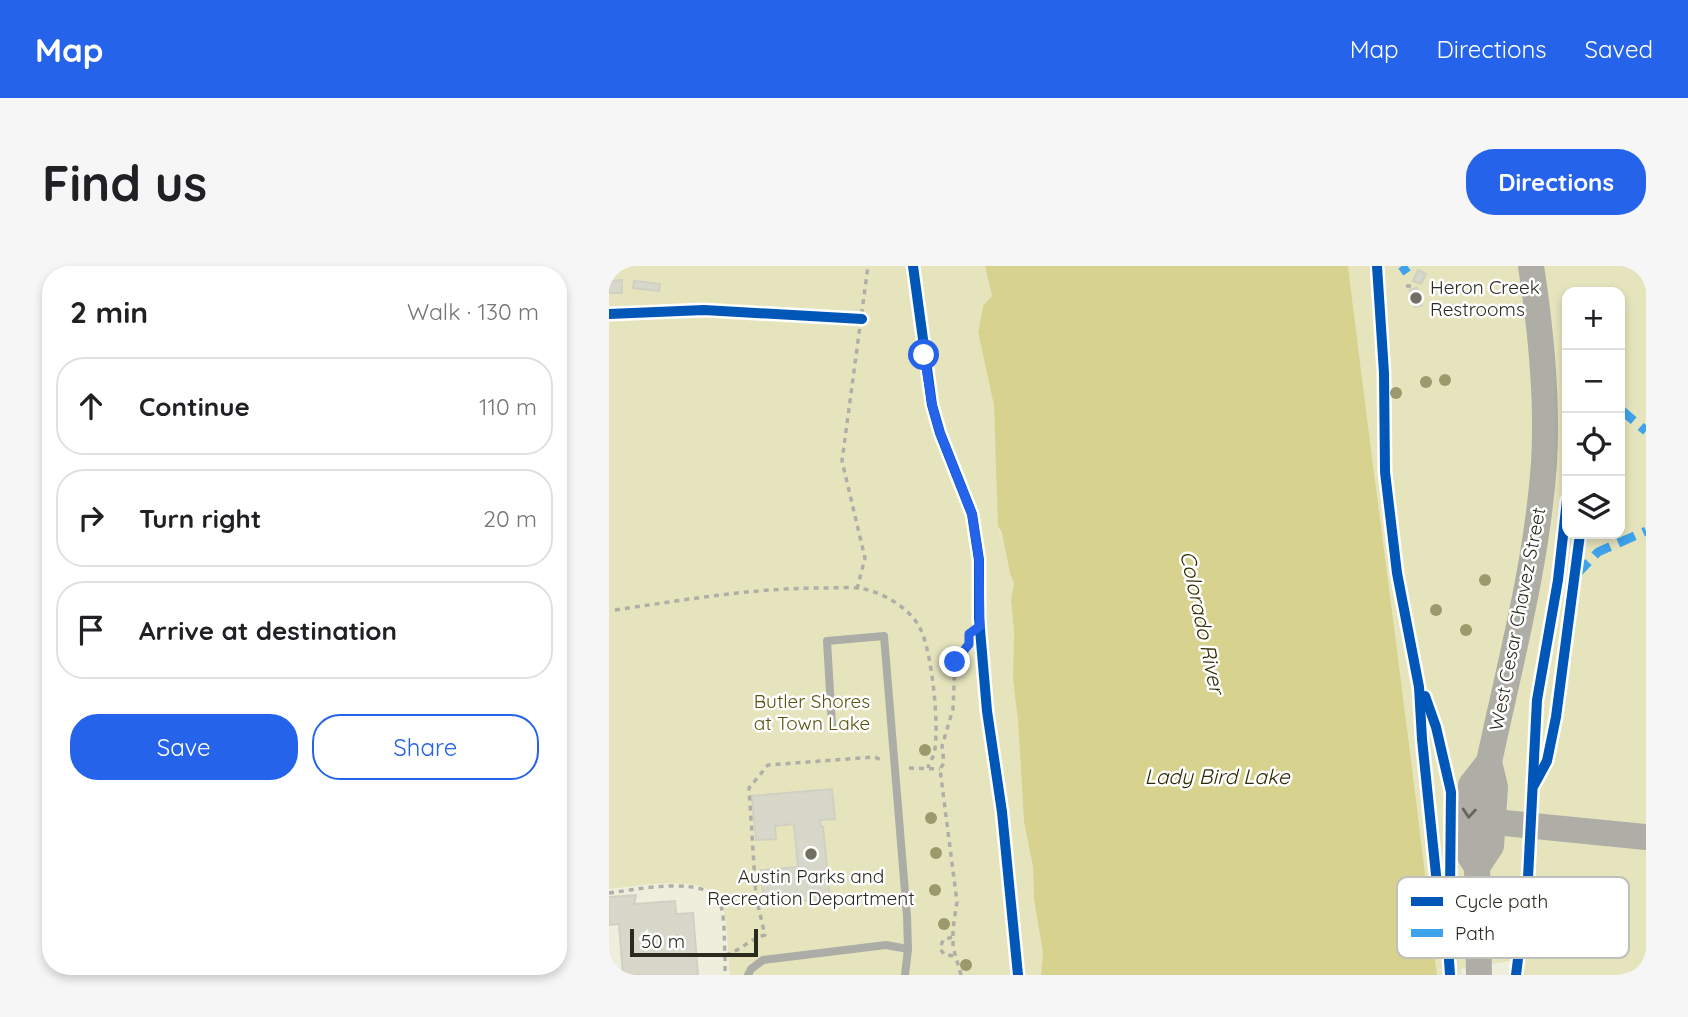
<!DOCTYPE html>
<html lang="en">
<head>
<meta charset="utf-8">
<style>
  :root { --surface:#fff; --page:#f6f6f6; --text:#202124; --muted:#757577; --line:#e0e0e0; --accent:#2563eb }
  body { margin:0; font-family:Quicksand,sans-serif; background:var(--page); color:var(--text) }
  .controls { position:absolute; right:21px; top:21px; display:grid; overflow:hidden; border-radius:14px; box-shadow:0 4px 10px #0003 }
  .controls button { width:63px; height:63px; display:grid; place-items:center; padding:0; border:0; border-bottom:2px solid var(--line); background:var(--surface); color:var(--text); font:35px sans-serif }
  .scale { position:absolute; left:21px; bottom:18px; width:128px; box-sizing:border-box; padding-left:7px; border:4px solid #2a2a1f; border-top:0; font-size:19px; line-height:24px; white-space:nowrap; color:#2a2a1f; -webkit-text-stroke:5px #fff; paint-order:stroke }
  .stop { position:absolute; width:21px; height:21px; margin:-16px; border:5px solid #2563eb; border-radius:50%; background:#fff }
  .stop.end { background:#2563eb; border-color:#fff; box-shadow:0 2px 7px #0008 }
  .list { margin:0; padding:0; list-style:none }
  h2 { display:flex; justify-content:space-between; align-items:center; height:91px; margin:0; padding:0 28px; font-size:30px }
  h2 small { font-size:23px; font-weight:400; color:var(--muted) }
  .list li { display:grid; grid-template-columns:46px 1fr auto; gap:21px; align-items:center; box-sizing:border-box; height:98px; margin:0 14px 14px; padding:0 14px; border:2px solid var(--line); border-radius:28px }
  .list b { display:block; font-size:26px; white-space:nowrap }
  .list em { font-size:23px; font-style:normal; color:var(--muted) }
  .actions { display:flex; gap:14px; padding:21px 28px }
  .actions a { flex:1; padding:16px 0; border:2px solid var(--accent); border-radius:28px; text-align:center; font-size:24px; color:var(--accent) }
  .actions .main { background:var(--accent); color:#fff }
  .icon { flex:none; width:38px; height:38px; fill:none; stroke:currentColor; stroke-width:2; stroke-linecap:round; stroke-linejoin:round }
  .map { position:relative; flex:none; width:1037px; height:709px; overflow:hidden; border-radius:28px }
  header { display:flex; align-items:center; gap:42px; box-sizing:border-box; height:98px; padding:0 35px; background:var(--accent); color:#fff }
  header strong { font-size:33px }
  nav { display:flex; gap:38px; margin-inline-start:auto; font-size:24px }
  .intro { display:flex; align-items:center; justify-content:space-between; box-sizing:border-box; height:168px; padding:0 42px }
  h1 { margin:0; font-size:49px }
  .button { padding:18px 32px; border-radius:28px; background:var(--accent); color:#fff; font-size:24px; font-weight:700 }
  main { display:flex; gap:42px; padding:0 42px }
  aside { flex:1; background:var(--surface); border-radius:28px; box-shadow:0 4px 10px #0003 }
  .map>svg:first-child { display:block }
  .green { fill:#e6e4bd; fill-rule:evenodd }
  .water { fill:#d7d38f }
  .building { fill:#d7d7ca; stroke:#d0d0c3; stroke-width:2 }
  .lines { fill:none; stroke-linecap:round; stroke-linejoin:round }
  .path { stroke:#afafa7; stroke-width:3.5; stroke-dasharray:5 5; stroke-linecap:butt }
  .lane { stroke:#adada7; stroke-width:8 }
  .primary { stroke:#aeaea6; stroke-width:26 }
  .quiet { stroke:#3ea3ea; stroke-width:9; stroke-dasharray:18 9; stroke-linecap:butt }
  .cycleway-casing { stroke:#fff; stroke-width:15 }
  .cycleway { stroke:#0057b8; stroke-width:10 }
  .tree { fill:#9c996c }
  .oneway { stroke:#65655c }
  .route { stroke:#2563eb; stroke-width:9 }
  .poi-dot { fill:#6f6f62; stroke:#fff; stroke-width:2.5 }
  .labels { text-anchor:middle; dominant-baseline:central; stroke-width:5; stroke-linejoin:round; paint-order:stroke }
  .poi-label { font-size:19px; fill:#2a2a1f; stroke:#fff; text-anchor:start }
  .street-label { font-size:19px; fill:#2a2a1f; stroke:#fff }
  .park-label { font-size:19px; fill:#58540f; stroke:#fff }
  .water-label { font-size:21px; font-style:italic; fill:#2e2b03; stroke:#fff }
  .key { fill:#fff; stroke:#bfbfbc; stroke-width:2 }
  .key-label { font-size:19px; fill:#2a2a1f }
</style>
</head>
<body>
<header>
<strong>Map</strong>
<nav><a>Map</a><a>Directions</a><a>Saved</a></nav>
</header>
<div class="intro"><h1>Find us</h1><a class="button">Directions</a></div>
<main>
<aside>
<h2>2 min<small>Walk · 130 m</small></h2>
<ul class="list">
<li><svg class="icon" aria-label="ahead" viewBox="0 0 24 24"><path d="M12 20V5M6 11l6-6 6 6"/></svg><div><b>Continue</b></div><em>110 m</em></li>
<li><svg class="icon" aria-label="right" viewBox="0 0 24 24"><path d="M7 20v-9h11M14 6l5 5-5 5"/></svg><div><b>Turn right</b></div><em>20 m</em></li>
<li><svg class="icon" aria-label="arrive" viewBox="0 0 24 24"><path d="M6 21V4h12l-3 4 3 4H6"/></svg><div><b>Arrive at destination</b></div></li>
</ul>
<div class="actions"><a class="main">Save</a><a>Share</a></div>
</aside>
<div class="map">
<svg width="1037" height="709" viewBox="0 0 1037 709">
  <rect width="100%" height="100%" fill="#eed"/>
  <g class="green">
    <path d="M 0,0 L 376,0 L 383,30 L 374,40 L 369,66 L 385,140 L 390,265 L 393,267 L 401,308 L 405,317 L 402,334 L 405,366 L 404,413 L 409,454 L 415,556 L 424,601 L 425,634 L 434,687 L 432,709 L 121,709 C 119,689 119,655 113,638 C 102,605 27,621 0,623 Z"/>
    <path d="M 739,0 L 1037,0 L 1037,709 L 1033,709 L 1031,703 L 1009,709 L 912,709 L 913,693 L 852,703 L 852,709 L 828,709 C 801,472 768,237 739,0 ZM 958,26 L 1011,26 L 1011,268 L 958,268 Z"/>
  </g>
  <path class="water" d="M 376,0 L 739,0 C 768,237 801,472 828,709 L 432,709 L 434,687 L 425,634 L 424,601 L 415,556 L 409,455 L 404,413 L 405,366 L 402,334 L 405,317 L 401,308 L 393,267 L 389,260 L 385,140 L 369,66 L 374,40 L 383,30 Z"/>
  <g class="building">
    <polygon points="809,4 817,8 812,18 804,15"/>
    <polygon points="13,14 13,27 0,27 0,15"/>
    <polygon points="25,15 51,18 50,25 24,22"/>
    <polygon points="808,22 813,39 806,41 801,24"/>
    <polygon points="223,523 226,553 211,554 212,561 214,561 221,633 192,635 191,627 154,631 152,604 189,601 185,558 166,560 167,573 147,574 143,530"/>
    <polygon points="27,629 25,638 66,635 67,648 84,647 89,709 14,709 10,658 0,659 0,631"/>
  </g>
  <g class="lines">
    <g class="path">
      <polyline points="761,0 768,5"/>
      <polyline points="797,20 803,20 805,23"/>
      <polyline points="248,323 256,292 233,195 259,0"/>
      <path d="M 6,344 C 75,334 143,322 213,322 C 225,322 238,321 250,322 C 273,326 300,341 311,362 C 323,385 331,462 325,488 C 323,494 320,496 319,502"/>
      <polyline points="360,378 367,387 374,390"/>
      <polyline points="300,502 331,503"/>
      <path d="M 0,627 C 25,624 103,607 112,640 C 116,655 115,674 116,689 C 130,686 140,673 156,669 L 147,631 L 140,522 L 159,499 L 266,491 L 272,494"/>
      <polyline points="343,671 334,674 331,683 336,689 346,690"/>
      <polyline points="116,690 116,709"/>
      <polyline points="352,709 344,681 344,662 348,636 331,503 335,497 333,480 344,443 346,396 360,378 360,367 371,360"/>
    </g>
    <g class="lane">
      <polyline points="223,459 218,375 275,370 298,650 299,683 296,709"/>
      <polyline points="139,709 142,703 154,694 277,679 299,683"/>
    </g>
    <g class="primary">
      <polyline points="885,556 1037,571"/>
      <path d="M 868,601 L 882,580 L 886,521 L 880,496 C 901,397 928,298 935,197 C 939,131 932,65 922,0"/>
      <polyline points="870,709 868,601 857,584 859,551 862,519 880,496"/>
    </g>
    <g class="quiet">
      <polyline points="793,0 798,7"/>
      <polyline points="1011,143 1037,165"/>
      <polyline points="967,309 989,286 1037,265"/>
    </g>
    <defs>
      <g id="cycleway">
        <polyline points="304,0 323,139 331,167 363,248 370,294 370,352 378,445 393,546 409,709"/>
        <polyline points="768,0 775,107 776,206 788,307 810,421 813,473 829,628 833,648 838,655"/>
        <polyline points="0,48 95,44 253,53"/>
        <polyline points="816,430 827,461 842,526 841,627 838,664 841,709"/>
        <polyline points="925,519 938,495 947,451 971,268"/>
        <polyline points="907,709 919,612 928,434 949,314 958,234"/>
      </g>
    </defs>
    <use href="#cycleway" class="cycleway-casing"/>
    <use href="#cycleway" class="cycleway"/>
  </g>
  <g class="tree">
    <circle cx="851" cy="44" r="6"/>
    <circle cx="836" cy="114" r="6"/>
    <circle cx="817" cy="116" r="6"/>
    <circle cx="787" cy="127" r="6"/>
    <circle cx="876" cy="314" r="6"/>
    <circle cx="827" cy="344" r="6"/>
    <circle cx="857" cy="364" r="6"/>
    <circle cx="316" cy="484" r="6"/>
    <circle cx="322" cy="552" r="6"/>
    <circle cx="327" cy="587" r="6"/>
    <circle cx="326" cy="624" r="6"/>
    <circle cx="335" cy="658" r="6"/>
    <circle cx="357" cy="699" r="6"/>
  </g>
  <defs><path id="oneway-chevron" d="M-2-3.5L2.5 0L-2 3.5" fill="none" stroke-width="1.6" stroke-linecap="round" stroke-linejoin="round" transform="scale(1.75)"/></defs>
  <use class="oneway" href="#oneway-chevron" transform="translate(860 547) rotate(95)"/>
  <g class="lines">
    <polyline class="route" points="315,89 323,139 331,167 363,248 370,294 371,360 360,368 360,378 346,396"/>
  </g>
  <g class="poi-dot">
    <circle cx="807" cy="32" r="7"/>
    <circle cx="202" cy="588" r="7"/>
  </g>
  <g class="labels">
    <g class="poi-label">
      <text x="821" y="21">Heron Creek<tspan x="821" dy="22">Restrooms</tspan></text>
      <text x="202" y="610" text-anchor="middle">Austin Parks and<tspan x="202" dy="22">Recreation Department</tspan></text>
    </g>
    <g class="street-label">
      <text transform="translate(908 353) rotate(-79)">West Cesar Chavez Street</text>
    </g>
    <g class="park-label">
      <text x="203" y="435">Butler Shores<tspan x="203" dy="22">at Town Lake</tspan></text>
    </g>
    <g class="water-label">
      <text transform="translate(594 356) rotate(78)">Colorado River</text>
      <text x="608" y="510">Lady Bird Lake</text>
    </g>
  </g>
  <rect x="788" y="611" width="232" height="81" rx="10" class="key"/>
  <rect x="802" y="631" width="32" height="9" fill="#0057b8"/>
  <rect x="802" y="663" width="32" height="8" fill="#3ea3ea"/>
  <g class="key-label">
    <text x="846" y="642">Cycle path</text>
    <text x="846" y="674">Path</text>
  </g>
</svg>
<div class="controls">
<button>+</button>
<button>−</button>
<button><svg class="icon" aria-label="locate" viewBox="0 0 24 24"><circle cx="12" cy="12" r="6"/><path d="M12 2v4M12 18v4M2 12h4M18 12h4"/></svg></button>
<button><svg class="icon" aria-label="layers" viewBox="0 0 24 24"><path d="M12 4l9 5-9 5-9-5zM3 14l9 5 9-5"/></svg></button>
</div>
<div class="scale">50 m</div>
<div class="stop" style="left:315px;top:89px"></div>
<div class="stop end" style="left:346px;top:396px"></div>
</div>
</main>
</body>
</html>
